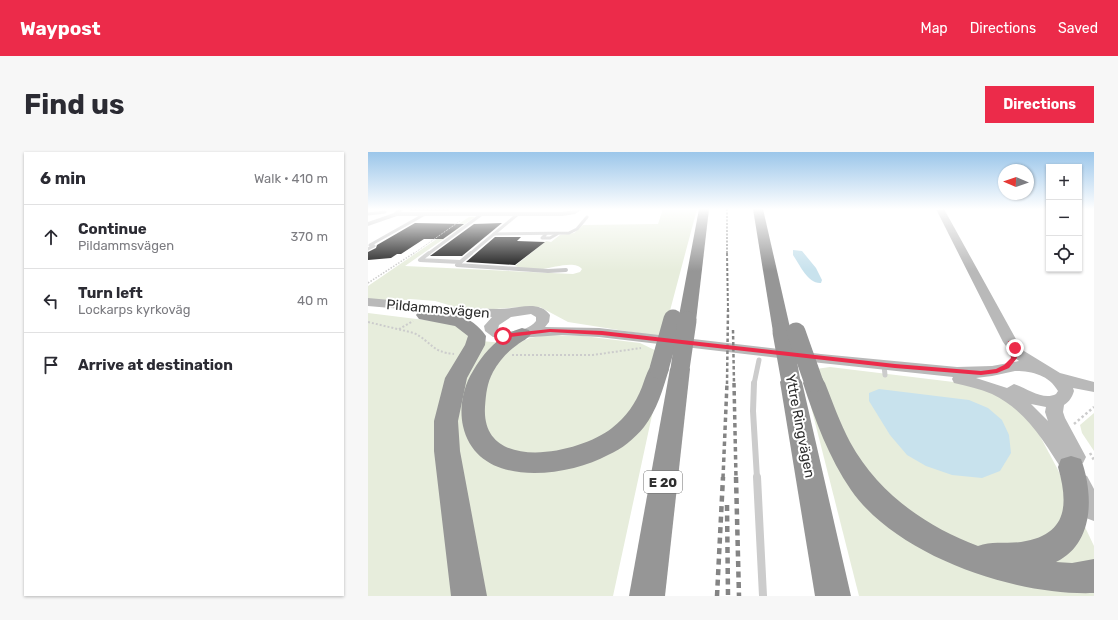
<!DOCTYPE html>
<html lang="en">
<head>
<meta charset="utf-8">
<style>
  :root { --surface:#fff; --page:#f7f7f7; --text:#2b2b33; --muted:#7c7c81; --line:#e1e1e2; --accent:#ec2b4a }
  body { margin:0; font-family:Rubik,sans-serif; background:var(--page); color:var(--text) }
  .controls { position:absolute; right:12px; top:12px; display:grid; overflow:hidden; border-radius:0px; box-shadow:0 1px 3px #0004 }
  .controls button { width:36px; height:36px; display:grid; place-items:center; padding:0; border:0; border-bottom:1px solid var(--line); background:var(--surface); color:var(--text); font:20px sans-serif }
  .compass { position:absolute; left:630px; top:12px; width:36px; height:36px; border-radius:50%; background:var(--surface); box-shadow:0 1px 3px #0004; rotate:272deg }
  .stop { position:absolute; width:12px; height:12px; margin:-9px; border:3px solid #ec2b4a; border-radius:50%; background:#fff }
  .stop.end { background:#ec2b4a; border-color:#fff; box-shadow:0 1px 4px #0008 }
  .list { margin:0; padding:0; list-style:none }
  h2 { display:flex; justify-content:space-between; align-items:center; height:52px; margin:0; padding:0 16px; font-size:17px }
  h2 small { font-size:13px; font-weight:400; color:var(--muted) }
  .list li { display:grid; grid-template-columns:26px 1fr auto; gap:12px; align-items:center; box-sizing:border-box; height:64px; padding:0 16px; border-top:1px solid var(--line) }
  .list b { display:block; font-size:15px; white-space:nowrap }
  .list p { margin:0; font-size:13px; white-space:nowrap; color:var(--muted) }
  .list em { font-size:13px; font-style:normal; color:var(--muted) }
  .icon { flex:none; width:22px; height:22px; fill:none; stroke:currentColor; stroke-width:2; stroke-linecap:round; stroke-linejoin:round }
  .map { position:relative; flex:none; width:726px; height:444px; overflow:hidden; border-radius:0px }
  header { display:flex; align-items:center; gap:24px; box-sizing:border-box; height:56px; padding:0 20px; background:var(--accent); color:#fff }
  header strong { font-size:19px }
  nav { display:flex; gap:22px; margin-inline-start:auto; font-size:14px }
  .intro { display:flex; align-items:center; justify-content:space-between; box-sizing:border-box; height:96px; padding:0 24px }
  h1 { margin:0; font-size:28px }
  .button { padding:10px 18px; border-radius:0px; background:var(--accent); color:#fff; font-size:14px; font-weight:700 }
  main { display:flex; gap:24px; padding:0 24px }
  aside { flex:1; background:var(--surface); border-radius:0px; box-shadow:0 1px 3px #0004 }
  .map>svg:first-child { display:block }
  .green { fill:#e7eddc }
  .water { fill:#c8e2ed }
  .building { fill:#161616 }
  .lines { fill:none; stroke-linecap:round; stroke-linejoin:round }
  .path-far3 { stroke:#ccc; stroke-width:1; stroke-dasharray:1 1; stroke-linecap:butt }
  .path-far2 { stroke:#ccc; stroke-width:1.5; stroke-dasharray:1.5 1.5; stroke-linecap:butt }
  .path-far1 { stroke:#ccc; stroke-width:2; stroke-dasharray:2 2; stroke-linecap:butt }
  .path { stroke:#ccc; stroke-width:2.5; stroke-dasharray:2.5 2.5; stroke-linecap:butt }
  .lane-far4 { stroke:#ccc; stroke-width:3 }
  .lane-far3 { stroke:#ccc; stroke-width:4 }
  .lane-far2 { stroke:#ccc; stroke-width:5 }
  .lane-far1 { stroke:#ccc; stroke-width:6 }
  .lane { stroke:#ccc; stroke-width:8 }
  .street { fill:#ccc; fill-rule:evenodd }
  .secondary { fill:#b9b9b9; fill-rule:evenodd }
  .highway { fill:#969696; fill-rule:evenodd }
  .rail-far4 { stroke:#848484; stroke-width:1.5; stroke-dasharray:2 1.5; stroke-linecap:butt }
  .rail-far3 { stroke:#848484; stroke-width:2; stroke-dasharray:3 2; stroke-linecap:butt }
  .rail-far2 { stroke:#848484; stroke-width:2.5; stroke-dasharray:3.5 2.5; stroke-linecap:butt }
  .rail-far1 { stroke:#848484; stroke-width:3.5; stroke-dasharray:4.5 3.5; stroke-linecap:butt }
  .rail { stroke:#848484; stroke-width:4.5; stroke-dasharray:6 4.5; stroke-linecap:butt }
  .highway-bridge { stroke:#969696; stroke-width:19 }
  .route { fill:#ec2b4a }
  .labels { text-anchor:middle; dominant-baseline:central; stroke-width:4; stroke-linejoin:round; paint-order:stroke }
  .shield { fill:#fff; stroke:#6d6d6d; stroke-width:1 }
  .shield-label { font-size:13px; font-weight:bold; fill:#2f2f2f }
  .street-label { font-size:14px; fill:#2f2f2f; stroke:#fff }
</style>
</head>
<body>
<header>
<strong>Waypost</strong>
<nav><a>Map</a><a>Directions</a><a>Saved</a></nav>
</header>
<div class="intro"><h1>Find us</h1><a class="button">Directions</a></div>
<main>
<aside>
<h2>6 min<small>Walk · 410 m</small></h2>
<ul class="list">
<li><svg class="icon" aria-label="ahead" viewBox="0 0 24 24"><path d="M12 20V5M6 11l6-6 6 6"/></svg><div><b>Continue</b><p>Pildammsvägen</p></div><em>370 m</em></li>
<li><svg class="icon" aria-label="left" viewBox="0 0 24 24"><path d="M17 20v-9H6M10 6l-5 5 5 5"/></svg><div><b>Turn left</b><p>Lockarps kyrkoväg</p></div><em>40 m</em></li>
<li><svg class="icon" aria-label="arrive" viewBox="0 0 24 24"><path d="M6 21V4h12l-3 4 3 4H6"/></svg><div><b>Arrive at destination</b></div></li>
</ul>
</aside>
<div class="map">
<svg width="726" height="444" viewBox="0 0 726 444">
  <rect width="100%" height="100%" fill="#fff"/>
  <g class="green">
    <path d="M 295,57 L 329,57 L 295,185 L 200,170 L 172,155 L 155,155 L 126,157 L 91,156 L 67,149 L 42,147 L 39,148 L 0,148 L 0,134 L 101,65 L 107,65 L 37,114 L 205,122 L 212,120 L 214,117 C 207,108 185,116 175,117 C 166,117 155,117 147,114 L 178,89 L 183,90 L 192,83 L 206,81 L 215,73 L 290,72 Z"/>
    <polygon points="0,161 89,172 98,178 101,188 148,192 162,186 178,183 215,184 272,191 297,203 245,444 0,444"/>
    <polygon points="462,215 602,232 629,241 665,271 689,316 726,394 726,444 491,444 434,219"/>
    <polygon points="726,261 726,299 714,281 712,273"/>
  </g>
  <g class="water">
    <path d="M 425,98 L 434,99 L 448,116 L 454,128 L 453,131 C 440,132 432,113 425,103 Z"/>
    <polygon points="511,237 601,248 620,256 634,268 641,283 643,301 632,319 614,326 584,323 558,314 539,303 522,283 501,249 501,241"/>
  </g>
  <g class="building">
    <polygon points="47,71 96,72 75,87 56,87 33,102 29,102 23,106 0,108 0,100 8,96 9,93"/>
    <polygon points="134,71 94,104 62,104 106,72"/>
    <polygon points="127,85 153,85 149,89 177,90 147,113 98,110"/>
  </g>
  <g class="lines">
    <polyline class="path-far3" points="45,102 92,69"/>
    <polyline class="path-far2" points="0,131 46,101"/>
    <g class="path-far1">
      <path d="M 0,170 L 46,181 C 64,190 63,200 86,202"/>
      <polyline points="31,177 45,169"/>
      <polyline points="144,203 225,203 273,196"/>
    </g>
    <g class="path">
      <polyline points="706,272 726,255"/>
      <polyline points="722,301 726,308"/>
    </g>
    <g class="lane-far4">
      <polyline points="42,57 81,57"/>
      <polyline points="0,62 17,60"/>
      <polyline points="126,82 201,81 209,77 219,65"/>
      <polyline points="178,82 174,86 182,86 189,82"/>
      <polyline points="0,97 6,94 2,93 57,62"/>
      <polyline points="60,102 114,62"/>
      <polyline points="102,102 150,62"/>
    </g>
    <g class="lane-far3">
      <polyline points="61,101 52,108 92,110"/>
      <polyline points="103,101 89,113 180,119 198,118"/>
    </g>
    <g class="lane-far2">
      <polyline points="516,213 517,223"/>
      <polyline points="386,232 391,208"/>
    </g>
    <polyline class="lane-far1" points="386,231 385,259 389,326"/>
    <polyline class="lane" points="389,325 395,444"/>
    <polygon class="street" points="30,57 36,57 33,60 194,60 215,57 207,62 194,64 29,64 0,74 0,70 26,61"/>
    <g class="secondary">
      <path d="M 568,57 L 576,57 L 649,189 L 656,199 L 692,221 L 726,230 L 726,240 L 705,236 L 706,239 C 704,245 702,249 696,253 L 695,260 L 697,266 L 718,305 L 715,311 L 712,312 L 713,315 L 710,321 L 703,323 L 696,321 C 677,291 658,258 624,242 C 612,237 599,234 586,231 L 584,227 L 585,225 L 453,211 L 231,185 L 194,183 L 137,187 L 125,185 L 117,179 L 116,174 L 124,165 L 0,154 L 0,146 C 44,150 88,157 132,157 C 148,157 171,147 182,163 L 181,170 L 177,175 L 231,176 L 453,202 L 589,215 L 624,214 L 651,209 L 646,205 L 635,190 ZM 163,162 L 168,165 L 168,169 C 160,179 142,182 130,177 L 131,173 L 143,165 ZM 647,219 C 664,219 681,223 690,239 L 688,242 C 675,249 659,236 646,232 L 639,236 L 608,226 L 624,224 ZM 663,252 L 678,255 L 677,260 L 680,269 Z"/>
      <polygon points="711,321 719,324 726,337 726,369 718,366 700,330 703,324"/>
    </g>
    <g class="highway">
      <polygon points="331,57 341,57 328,169 325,173 319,174 313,173 310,169"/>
      <polygon points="385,57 395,57 423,180 420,184 414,185 408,184 405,180"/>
      <path d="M 57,158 C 82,161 103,162 118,184 L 117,193 L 99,226 L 90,269 L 92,299 L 119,444 L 83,444 L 66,299 L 66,269 L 77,226 L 97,193 L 100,184 L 87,174 L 51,167 L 48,163 L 51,159 Z"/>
      <path d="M 154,176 L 161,178 L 163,182 C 160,187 154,189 149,193 C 139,200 131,209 125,220 C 119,231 118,242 117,255 C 113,322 211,302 244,276 C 259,264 267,252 274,235 C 277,227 279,219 284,212 L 291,211 L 298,212 L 301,217 C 295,237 289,258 276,275 C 266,287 254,297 240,303 C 197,326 109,337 95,274 C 91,256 95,235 105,219 C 116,200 132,182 154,176 Z"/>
      <polygon points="312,211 319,212 322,217 297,444 261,444 302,217 305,212"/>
      <polygon points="423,223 431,225 434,230 483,444 447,444 412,230 415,225"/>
      <path d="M 446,224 L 454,226 L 457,231 C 465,251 472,271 482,290 C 510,341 557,374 610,394 C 624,389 638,392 653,390 C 699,383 701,354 690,315 L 693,307 L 703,304 L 713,307 C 726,343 726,392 688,410 L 704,411 L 726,407 L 726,441 C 647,444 529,404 483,338 C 461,306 447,268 435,231 L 438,226 Z"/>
    </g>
    <polyline class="rail-far4" points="359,57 359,102"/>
    <polyline class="rail-far3" points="359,101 360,159"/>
    <g class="rail-far2">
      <polyline points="365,178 366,232"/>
      <polyline points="359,232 360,158"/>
    </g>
    <g class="rail-far1">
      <polyline points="366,231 368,326"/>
      <polyline points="355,326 359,231"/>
    </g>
    <g class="rail">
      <polyline points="368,325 371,444"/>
      <polyline points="359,353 360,444"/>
      <polyline points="349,444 355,325"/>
    </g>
    <g class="highway-bridge">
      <polyline points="414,180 423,230"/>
      <polyline points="428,180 446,231"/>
      <polyline points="291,217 305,167"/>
      <polyline points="312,217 319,169"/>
    </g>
  </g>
  <linearGradient id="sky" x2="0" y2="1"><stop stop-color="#9bc6ea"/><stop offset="0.48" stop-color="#fff"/><stop offset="1" stop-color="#fff" stop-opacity="0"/></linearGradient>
  <rect width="726" height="119" fill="url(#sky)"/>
  <polygon class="route" points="182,177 234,179 527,212 613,219 628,217 636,213 643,206 640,189 644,189 650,196 647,198 649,206 641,216 629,221 613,223 527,216 234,183 182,180 135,186 132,184 135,182"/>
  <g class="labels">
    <rect class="shield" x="276" y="319" width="38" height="22" rx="3"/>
    <g class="shield-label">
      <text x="295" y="330">E 20</text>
    </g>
    <g class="street-label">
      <text transform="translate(70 157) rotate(5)">Pildammsvägen</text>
      <text transform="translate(432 274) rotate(79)">Yttre Ringvägen</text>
    </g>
  </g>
</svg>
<div class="controls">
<button>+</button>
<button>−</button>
<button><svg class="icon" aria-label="locate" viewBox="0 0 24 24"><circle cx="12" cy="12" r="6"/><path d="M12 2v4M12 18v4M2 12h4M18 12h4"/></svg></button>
</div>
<svg class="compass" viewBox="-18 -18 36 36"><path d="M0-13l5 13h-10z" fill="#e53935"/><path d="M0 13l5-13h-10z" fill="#7c7c81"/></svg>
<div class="stop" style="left:135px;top:184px"></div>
<div class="stop end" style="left:647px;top:196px"></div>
</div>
</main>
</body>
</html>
